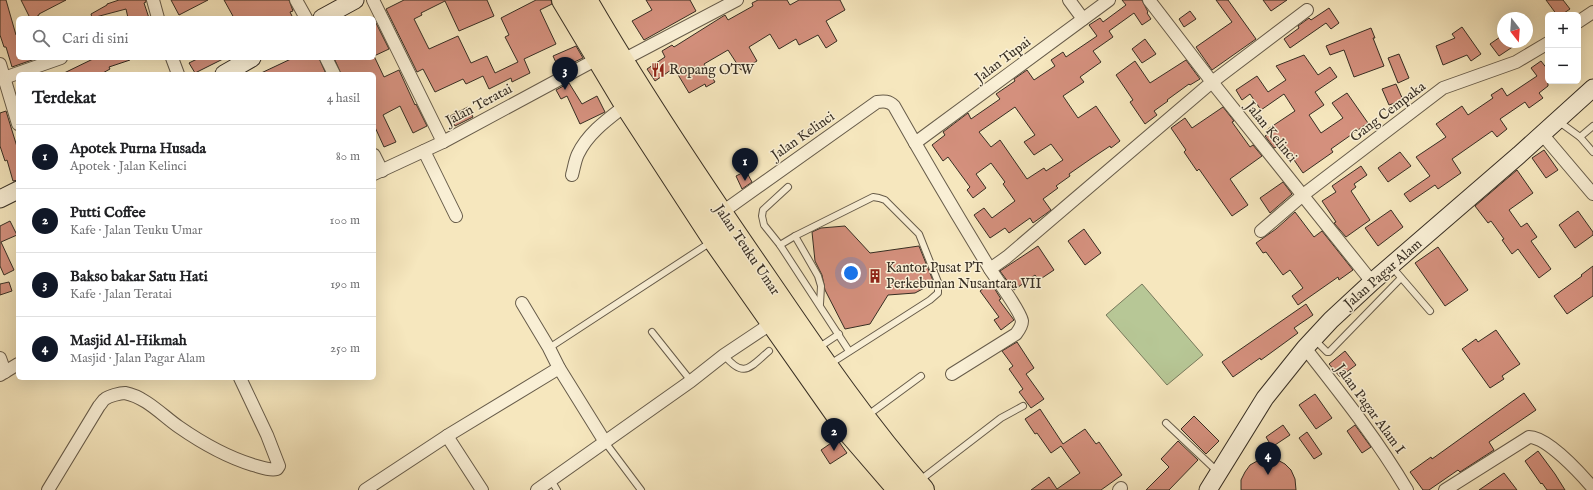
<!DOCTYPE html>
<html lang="id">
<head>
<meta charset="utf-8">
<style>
  :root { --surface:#fff; --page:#f6f6f6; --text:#202124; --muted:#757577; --line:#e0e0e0; --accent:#111827 }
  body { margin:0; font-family:"IM FELL English",serif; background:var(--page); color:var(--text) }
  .controls { position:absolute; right:12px; top:12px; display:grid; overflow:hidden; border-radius:6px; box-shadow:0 4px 16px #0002 }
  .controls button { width:36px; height:36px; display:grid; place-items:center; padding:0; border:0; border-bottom:1px solid var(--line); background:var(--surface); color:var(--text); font:20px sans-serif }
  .compass { position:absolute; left:1497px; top:12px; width:36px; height:36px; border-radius:50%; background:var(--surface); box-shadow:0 4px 16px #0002; rotate:163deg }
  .you { position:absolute; left:851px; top:273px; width:14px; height:14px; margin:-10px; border:3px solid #fff; border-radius:50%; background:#1a73e8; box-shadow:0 0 0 6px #1a73e833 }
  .badge { display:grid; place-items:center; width:26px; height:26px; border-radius:50%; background:var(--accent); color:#fff; font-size:13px; font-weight:700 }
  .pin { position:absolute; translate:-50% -33px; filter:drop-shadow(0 1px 2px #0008) }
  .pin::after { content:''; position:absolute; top:21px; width:14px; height:12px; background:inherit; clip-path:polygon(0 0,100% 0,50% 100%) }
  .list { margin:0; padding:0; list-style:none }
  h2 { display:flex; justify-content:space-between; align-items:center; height:52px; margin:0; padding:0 16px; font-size:17px }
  h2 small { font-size:13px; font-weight:400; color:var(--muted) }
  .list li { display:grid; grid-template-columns:26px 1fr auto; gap:12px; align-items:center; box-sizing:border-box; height:64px; padding:0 16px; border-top:1px solid var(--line) }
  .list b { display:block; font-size:15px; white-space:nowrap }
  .list p { margin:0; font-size:13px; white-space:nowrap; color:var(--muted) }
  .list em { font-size:13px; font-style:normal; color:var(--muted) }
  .icon { flex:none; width:22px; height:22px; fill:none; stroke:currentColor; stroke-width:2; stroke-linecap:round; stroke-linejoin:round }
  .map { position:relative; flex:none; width:1593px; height:490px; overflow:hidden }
  .search { position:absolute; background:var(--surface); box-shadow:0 4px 16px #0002; left:16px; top:16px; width:360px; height:44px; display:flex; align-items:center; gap:10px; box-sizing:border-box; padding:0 14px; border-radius:6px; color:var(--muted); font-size:15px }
  .panel { position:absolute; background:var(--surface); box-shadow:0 4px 16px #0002; left:16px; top:72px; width:360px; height:308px; border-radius:6px }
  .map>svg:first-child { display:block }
  .green { fill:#b7c796; stroke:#777a5c }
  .building { fill:#d4907d; stroke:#372e23; fill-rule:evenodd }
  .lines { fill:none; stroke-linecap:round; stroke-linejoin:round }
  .lane-casing { stroke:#675c4a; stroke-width:8 }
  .street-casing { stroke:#675c4a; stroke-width:14 }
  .secondary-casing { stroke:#372e23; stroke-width:19 }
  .highway-casing { stroke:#372e23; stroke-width:24 }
  .lane { stroke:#f9efd5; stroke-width:6 }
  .street { stroke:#f9efd5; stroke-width:12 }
  .secondary { stroke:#f9efd5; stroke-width:17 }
  .highway { stroke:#f6e7be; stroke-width:22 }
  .labels { text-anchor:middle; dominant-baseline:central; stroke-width:3; stroke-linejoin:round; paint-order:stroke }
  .street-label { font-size:14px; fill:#372e23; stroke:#f9efd5 }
  .poi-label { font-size:14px; fill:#372e23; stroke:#f9efd5; text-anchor:start }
</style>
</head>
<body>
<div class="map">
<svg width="1593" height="490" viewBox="0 0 1593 490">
  <rect width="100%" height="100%" fill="#f6e7be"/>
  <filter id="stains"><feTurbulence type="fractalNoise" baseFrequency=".005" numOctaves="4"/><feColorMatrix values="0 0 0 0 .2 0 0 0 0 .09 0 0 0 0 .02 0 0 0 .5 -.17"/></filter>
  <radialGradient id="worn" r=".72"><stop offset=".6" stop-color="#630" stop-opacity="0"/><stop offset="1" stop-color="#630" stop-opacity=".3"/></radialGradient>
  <polygon class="green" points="1142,284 1203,355 1167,385 1106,315"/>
  <g class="building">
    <polygon points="0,0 6,0 16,35 18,34 18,58 35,58 35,59 12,67 6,47 4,47 0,35"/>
    <polygon points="21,0 66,0 39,14 39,15 34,18 30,18"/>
    <polygon points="119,0 146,0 146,2 144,3 149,18 128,18 126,9 92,18 91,14 107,5 107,4"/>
    <polygon points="171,0 208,0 179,15"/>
    <polygon points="224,0 289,0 293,11 290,12 293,18 234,18"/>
    <polygon points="404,0 487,0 494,16 459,31 445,1 421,13 422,15 414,19 429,49 458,36 471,63 487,56 495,73 518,62 505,37 509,35 501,18 536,0 551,0 552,4 540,10 556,44 524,59 530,73 512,82 511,78 489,89 483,76 466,84 463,79 435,92 423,69 417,72 386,9"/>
    <polygon points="646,0 690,0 696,11 644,40 632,21 652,10"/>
    <polygon points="758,0 787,0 790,5 799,0 840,0 845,10 826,21 837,41 826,48 818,35 799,45 796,39 779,49 770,34 749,47 757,61 741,70 728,50 704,64 715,82 706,87 705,84 689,93 674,68 655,81 647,69 665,57 662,51 672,45 674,47 725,15 728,20 753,6 752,3"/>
    <path d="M 1122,0 L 1142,0 L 1148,12 L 1147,13 L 1151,19 L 1142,25 L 1134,13 L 1109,31 L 1113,37 L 1093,51 L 1101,62 L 1080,77 L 1084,82 L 1063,96 L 1078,118 L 1096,106 L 1120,141 L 1111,148 L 1110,146 L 1092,158 L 1069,174 L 1070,176 L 1056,186 L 1058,188 L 1043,199 L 1051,210 L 1047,213 L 1033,223 L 1030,218 L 1009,233 L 1005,228 L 990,238 L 974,215 L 984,208 L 992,218 L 1015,201 L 1003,184 L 1005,182 L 991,163 L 976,174 L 986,188 L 973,198 L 967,190 L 970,187 L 948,157 L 943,161 L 932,145 L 945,135 L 943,132 L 968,113 L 971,119 L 1000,99 L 996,94 L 1015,81 L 1014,79 L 1027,70 L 1034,80 L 1055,66 L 1051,60 L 1063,52 L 1066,57 L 1097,36 L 1089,25 L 1100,18 L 1103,22 L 1126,5 ZM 1015,107 L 1035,135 L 1024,142 L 1034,155 L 1051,144 L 1063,160 L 1046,171 L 1044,168 L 1027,179 L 1000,140 L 991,147 L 979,132 Z"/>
    <polygon points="1216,0 1228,0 1256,39 1212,70 1196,47 1232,22"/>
    <polygon points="1263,0 1287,0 1271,11"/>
    <polygon points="1546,0 1563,0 1570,9 1561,15 1557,15"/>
    <polygon points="1329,8 1339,23 1331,29 1326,23 1290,48 1284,39 1299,28 1298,26 1309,18 1311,20"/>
    <polygon points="1190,11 1196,19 1184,27 1179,19"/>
    <polygon points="374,19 389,49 374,56 384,77 399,70 415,105 416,104 427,126 413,133 400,106 383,115 396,142 384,147 374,125 374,74 341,74 334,58 374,58"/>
    <polygon points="1462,27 1481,54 1471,61 1467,55 1443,65 1436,46 1455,38 1452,34"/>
    <polygon points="1371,28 1375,38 1373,38 1384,66 1354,77 1344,50 1330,55 1326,46"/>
    <polygon points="1503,35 1503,42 1520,42 1499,56 1490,44"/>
    <polygon points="1145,39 1156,54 1142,63 1132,49"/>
    <polygon points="576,46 583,58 559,69 553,56"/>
    <polygon points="1399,54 1409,78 1398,83 1388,58"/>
    <polygon points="1304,55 1318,75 1330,67 1337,77 1315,92 1324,105 1309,115 1321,133 1343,118 1332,103 1347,93 1368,123 1331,149 1333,152 1303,173 1283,144 1274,148 1265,136 1270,133 1268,129 1295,111 1284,94 1261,110 1250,94 1242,100 1236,90 1257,76 1268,92 1286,80 1276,66"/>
    <polygon points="95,58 130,58 130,60 109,67 110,69 101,74 62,74"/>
    <polygon points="199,58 225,58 195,73 189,63"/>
    <polygon points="293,58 319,58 326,74 259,74"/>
    <polygon points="1186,60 1200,79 1190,85 1189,84 1167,100 1168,101 1154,111 1157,115 1145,124 1130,102 1133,100 1116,75 1135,61 1150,83"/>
    <polygon points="1541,61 1548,70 1548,86 1539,93 1543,98 1529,108 1525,102 1500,119 1507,129 1497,137 1492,131 1452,159 1461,173 1438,189 1435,185 1410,202 1404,194 1430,176 1416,157 1446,137 1436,124 1462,106 1468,115 1493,98 1491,95 1502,88 1507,96 1537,76 1531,68"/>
    <polygon points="569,83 582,104 597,96 605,112 580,124 567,96 561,99 556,90"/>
    <polygon points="1396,84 1403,100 1389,105 1382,89"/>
    <polygon points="468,107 473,117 455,126 450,116"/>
    <polygon points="1223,107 1234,121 1232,122 1250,147 1253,145 1262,156 1230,179 1248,205 1232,216 1199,169 1197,171 1184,152 1186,150 1171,128 1185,118 1192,128"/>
    <polygon points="6,111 18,150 18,180 13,181 7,160 5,161 0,146 0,113"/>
    <polygon points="1544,150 1558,170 1546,178 1532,158"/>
    <polygon points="1400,152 1411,166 1388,182 1378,168"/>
    <polygon points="1361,166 1367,175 1354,184 1356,187 1351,191 1370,220 1346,237 1334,223 1336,222 1322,201 1336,192 1332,186"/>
    <polygon points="1517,170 1533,193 1509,210 1521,227 1527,223 1537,237 1531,241 1551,269 1539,278 1518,249 1512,254 1502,240 1504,239 1491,221 1488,223 1475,206"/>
    <polygon points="746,171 752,182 742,189 736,176"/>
    <polygon points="1283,182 1292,194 1270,213 1260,198"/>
    <polygon points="1391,210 1403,227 1378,246 1365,228"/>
    <polygon points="1578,211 1593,232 1593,235 1575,248 1559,225"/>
    <polygon points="1295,212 1314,237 1322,231 1353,270 1339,280 1338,277 1298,305 1292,296 1303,288 1290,270 1283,275 1266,252 1263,253 1256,243 1276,229"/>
    <polygon points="10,221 17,235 1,242 14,270 4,275 0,266 0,226"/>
    <polygon points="845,226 870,253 919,246 934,283 915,293 888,295 870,324 845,329 825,290 822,275 815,261 812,232 821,228"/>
    <polygon points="1084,229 1101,253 1085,265 1068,241"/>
    <polygon points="1038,246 1054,270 1039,280 1035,275 1014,290 1000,271"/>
    <polygon points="1438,247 1468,290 1445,306 1415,263"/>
    <polygon points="1593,266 1593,296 1567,314 1554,296 1582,276 1581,275"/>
    <polygon points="9,282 12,291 0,295 0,284"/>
    <polygon points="991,283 1001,299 999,300 1014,320 1001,330 994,320 999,317 980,291"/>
    <polygon points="1306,304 1313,315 1294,328 1298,333 1261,360 1260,358 1233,377 1222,362"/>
    <polygon points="1496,330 1520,364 1502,376 1504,379 1490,388 1462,349 1476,339 1478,342"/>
    <polygon points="1017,342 1034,368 1026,374 1044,399 1031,408 1019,392 1023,389 1009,369 1013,366 1002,351"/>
    <polygon points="1345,351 1356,365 1340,377 1329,364"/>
    <polygon points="1524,393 1536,410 1489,442 1494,450 1460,472 1458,470 1429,490 1423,490 1410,472 1431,457 1432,459"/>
    <polygon points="1315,394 1332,418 1316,429 1299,405"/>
    <polygon points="1040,409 1063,444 1085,429 1096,444 1099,442 1122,475 1101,490 1031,490 1049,477 1057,489 1080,473 1061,446 1051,453 1037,433 1035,434 1025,419"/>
    <polygon points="1194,416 1219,441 1206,454 1181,429"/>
    <polygon points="1283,425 1290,435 1272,447 1266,437"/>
    <polygon points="1355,425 1371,447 1362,453 1347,431"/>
    <polygon points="1307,432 1322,454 1314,459 1299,438"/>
    <polygon points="837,439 847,453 830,464 821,450"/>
    <polygon points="1178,441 1198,460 1169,490 1146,490 1169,467 1161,459"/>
    <polygon points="1538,451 1555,474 1565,490 1547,490 1542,483 1541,484 1525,461"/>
    <polygon points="1272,457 1285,464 1291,470 1295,479 1296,490 1241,490 1241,480 1245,472 1250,465 1259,460"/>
    <polygon points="1504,473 1517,490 1479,490"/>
  </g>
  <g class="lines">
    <defs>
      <g id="lane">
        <polyline points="1558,121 1580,137"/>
        <polyline points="1593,126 1580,137 1593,152"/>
        <polyline points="788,187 763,210 762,216 764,225 780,245 849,351"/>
        <polyline points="795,236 818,276 821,286 820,304"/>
        <polyline points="780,245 795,236 873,197 879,198 885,200 919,234 938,282 938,293 930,300 830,364"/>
        <polyline points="1392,267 1430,311"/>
        <polyline points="652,332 691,381"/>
        <polyline points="1314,339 1327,352 1329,352 1401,278"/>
        <polyline points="549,348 711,242"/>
        <polyline points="818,348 839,334"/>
        <path d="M 724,355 C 744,379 749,368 769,351"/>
        <polyline points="868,415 921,376"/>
        <polyline points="1166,423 1218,472"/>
        <polyline points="605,442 641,490"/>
        <polyline points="551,480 557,490"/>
        <polyline points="919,481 1001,418 1023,406"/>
      </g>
      <g id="street">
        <polyline points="153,0 158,18"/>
        <polyline points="296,0 306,18"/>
        <polyline points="373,0 443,142"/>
        <polyline points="1069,0 1083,19"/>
        <polyline points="1149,0 1212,82 1372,282"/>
        <polyline points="1578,22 1593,12"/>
        <polyline points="172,58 178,74"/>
        <polyline points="326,58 334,74"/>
        <polyline points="621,61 737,0"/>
        <polyline points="0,64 18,124"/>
        <polyline points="4,78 61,58"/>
        <polyline points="1542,134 1593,194"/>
        <polyline points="915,143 1109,0"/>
        <polyline points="424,151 456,216"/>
        <polyline points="374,155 382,171"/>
        <polyline points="374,174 443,142 597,59"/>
        <path d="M 572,175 C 574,168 575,160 578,154 C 588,133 608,119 626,105"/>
        <path d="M 721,213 L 877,102 C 884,101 889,101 894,106 C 925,161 957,215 990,269 C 997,280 1020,310 1022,321 C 1022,326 1019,330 1016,334 L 952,374"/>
        <polyline points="1261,231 1303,195 1443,88 1516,62 1548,43"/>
        <polyline points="990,269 1007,257 1212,82 1307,10"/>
        <polyline points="522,303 549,348 559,368 605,442"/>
        <path d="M 1305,348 C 1341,394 1377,439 1407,490"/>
        <polyline points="0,358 5,372"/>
        <polyline points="0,375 18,364"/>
        <polyline points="447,436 482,490"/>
        <path d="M 48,490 L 99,406 C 101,404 103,400 105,399 C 109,396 120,393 125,393 C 146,397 163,416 179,427 C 202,443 227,457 253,465 C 261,467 269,471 277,469 L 279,466 L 267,435 L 240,378"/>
        <polyline points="365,490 447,436 559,368"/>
        <polyline points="537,490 691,381 724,355 772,323"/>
        <polyline points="1119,490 1121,488"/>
        <path d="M 1445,490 L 1529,437 C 1547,437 1580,473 1593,488"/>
      </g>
      <g id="secondary">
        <polyline points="322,18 355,0"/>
        <polyline points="224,74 252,58"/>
        <polyline points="0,199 18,190"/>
        <polyline points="1208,490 1265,398 1305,348 1331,320 1372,282 1519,155 1593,88"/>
      </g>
      <g id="highway">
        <polyline points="563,0 626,105 714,240 849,432 899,490"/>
        <path d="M 586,0 C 641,95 702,186 765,277 C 815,350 864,423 923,490"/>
      </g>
    </defs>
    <use href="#lane" class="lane-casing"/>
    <use href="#street" class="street-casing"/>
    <use href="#secondary" class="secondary-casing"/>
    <use href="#highway" class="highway-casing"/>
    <use href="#lane" class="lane"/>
    <use href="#street" class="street"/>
    <use href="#secondary" class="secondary"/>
    <use href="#highway" class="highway"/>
  </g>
  <defs>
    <symbol id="restaurant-bare" viewBox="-9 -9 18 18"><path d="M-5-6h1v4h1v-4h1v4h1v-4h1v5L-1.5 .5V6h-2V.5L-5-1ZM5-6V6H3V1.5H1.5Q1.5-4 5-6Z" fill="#8f2418" stroke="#f9efd5" stroke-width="2.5" paint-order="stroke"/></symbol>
    <symbol id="building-bare" viewBox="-9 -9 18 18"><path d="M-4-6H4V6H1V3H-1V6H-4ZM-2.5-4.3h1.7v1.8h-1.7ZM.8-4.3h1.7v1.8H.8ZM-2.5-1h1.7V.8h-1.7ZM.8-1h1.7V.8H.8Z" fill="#8f2418" stroke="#f9efd5" stroke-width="2.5" paint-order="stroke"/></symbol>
  </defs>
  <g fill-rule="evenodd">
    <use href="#restaurant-bare" x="648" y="60" width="20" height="20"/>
    <use href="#building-bare" x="865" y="266" width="20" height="20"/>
  </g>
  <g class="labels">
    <g class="street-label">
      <text transform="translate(1003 60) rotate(-37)">Jalan Tupai</text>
      <text transform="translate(479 105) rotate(-28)">Jalan Teratai</text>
      <text transform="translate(1388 112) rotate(-37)">Gang Cempaka</text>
      <text transform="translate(1271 132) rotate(51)">Jalan Kelinci</text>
      <text transform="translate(803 136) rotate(-35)">Jalan Kelinci</text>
      <text transform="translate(747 250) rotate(56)">Jalan Teuku Umar</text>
      <text transform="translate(1383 274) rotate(-41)">Jalan Pagar Alam</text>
      <text transform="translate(1370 409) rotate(54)">Jalan Pagar Alam I</text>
    </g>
    <g class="poi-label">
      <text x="669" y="70">Ropang OTW</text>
      <text x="886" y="268">Kantor Pusat PT<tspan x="886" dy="16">Perkebunan Nusantara VII</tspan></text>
    </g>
  </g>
  <rect width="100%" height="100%" filter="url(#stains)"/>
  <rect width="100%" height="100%" fill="url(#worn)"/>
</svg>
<div class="controls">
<button>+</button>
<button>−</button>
</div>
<svg class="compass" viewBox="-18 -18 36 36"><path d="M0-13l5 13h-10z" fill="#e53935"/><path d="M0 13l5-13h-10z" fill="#757577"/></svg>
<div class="you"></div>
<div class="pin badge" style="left:745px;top:181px">1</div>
<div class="pin badge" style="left:834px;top:451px">2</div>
<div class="pin badge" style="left:565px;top:90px">3</div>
<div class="pin badge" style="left:1268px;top:475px">4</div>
<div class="search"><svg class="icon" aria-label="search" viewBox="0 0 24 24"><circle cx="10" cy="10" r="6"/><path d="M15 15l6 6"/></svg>Cari di sini</div>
<section class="panel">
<h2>Terdekat<small>4 hasil</small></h2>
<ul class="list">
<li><span class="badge">1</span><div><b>Apotek Purna Husada</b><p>Apotek · Jalan Kelinci</p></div><em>80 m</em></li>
<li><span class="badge">2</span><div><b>Putti Coffee</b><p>Kafe · Jalan Teuku Umar</p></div><em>100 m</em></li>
<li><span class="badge">3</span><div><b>Bakso bakar Satu Hati</b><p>Kafe · Jalan Teratai</p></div><em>190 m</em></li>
<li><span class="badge">4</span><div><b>Masjid Al-Hikmah</b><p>Masjid · Jalan Pagar Alam</p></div><em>250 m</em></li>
</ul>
</section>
</div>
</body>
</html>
